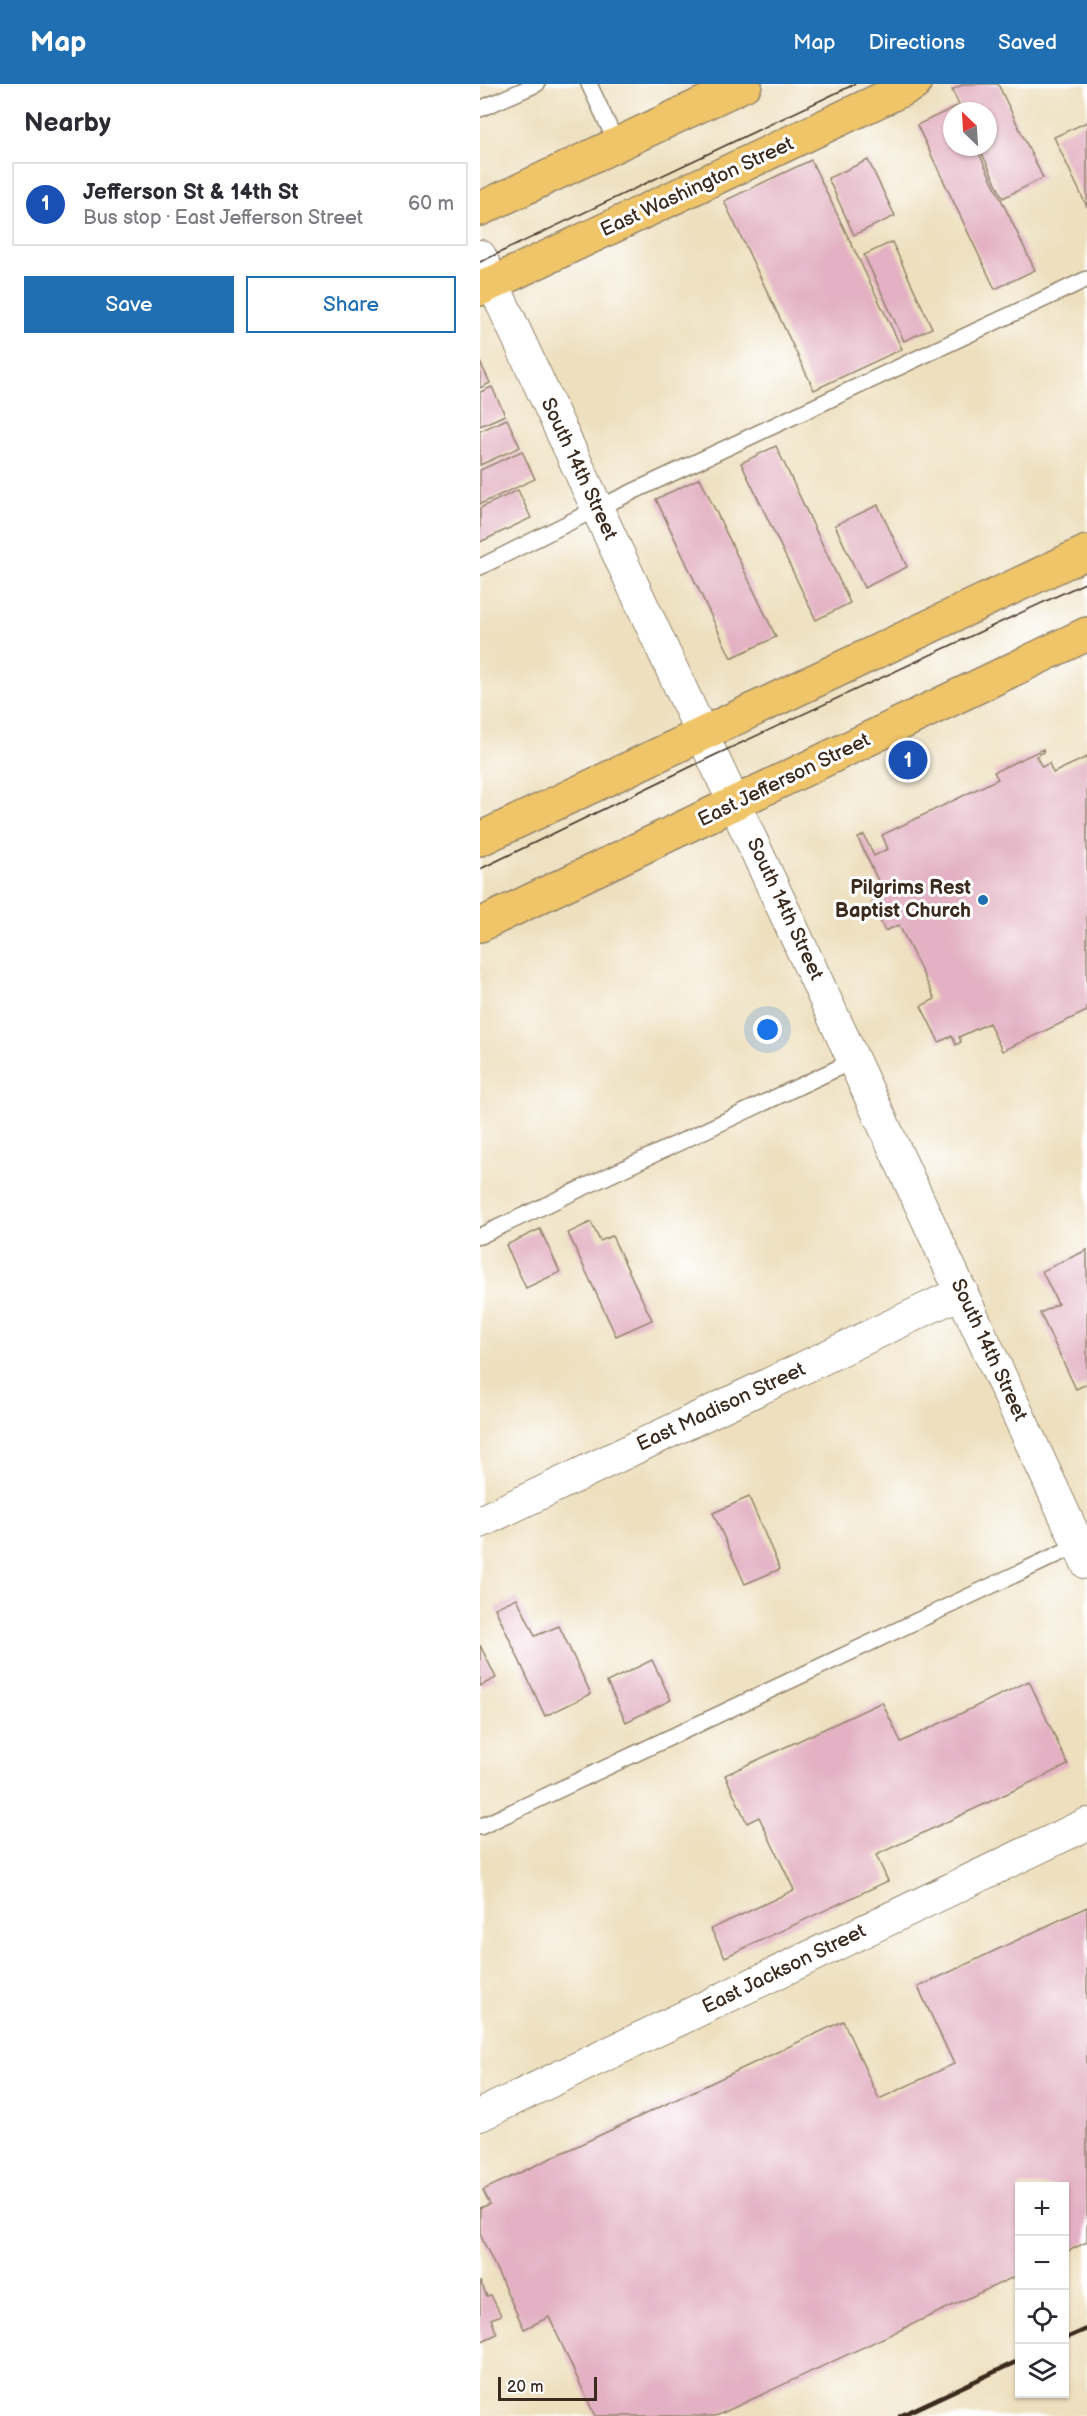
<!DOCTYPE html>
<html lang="en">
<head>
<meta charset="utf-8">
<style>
  :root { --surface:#fff; --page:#f2f2f3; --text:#2b2b33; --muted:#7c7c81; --line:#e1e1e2; --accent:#1f6fb2 }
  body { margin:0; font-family:"Balsamiq Sans",sans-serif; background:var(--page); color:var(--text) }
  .controls { position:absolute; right:18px; bottom:18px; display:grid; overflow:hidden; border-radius:0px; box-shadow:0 2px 4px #0004 }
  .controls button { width:54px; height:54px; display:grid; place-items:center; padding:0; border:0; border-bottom:2px solid var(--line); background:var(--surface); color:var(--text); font:30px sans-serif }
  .compass { position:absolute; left:463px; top:18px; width:54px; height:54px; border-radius:50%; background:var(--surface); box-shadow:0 2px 4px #0004; rotate:335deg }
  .scale { position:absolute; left:18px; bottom:15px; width:99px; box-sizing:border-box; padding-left:6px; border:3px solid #3b2a1e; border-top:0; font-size:16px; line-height:21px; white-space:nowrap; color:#3b2a1e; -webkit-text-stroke:4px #fff; paint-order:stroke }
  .you { position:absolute; left:288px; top:946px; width:21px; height:21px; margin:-15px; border:4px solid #fff; border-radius:50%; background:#1a73e8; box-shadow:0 0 0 9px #1a73e833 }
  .badge { display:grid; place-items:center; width:39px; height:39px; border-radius:50%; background:var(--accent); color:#fff; font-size:20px; font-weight:700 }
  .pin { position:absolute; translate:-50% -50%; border:3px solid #fff; box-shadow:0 2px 6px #0006 }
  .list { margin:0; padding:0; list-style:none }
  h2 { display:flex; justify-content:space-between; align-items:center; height:78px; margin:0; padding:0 24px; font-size:26px }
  h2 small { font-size:20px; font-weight:400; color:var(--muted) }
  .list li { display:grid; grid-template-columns:39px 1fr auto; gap:18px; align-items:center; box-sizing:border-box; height:84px; margin:0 12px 12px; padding:0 12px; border:2px solid var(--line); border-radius:0px }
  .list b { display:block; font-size:22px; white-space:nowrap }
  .list p { margin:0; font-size:20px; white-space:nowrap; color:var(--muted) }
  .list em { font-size:20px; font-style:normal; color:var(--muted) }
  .actions { display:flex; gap:12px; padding:18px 24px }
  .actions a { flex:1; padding:14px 0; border:2px solid var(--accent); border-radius:0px; text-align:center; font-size:21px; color:var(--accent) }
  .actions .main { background:var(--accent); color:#fff }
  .icon { flex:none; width:33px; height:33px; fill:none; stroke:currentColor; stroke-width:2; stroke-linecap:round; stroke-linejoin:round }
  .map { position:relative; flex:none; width:607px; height:2332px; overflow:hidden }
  header { display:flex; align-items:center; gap:36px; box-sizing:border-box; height:84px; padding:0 30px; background:var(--accent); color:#fff }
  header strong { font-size:28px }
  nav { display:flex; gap:33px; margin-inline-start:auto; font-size:21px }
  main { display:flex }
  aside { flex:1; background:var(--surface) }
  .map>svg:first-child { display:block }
  .building { fill:#e3b1c3 }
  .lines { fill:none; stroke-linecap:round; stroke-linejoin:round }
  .lane-casing { stroke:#94856e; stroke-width:18 }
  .street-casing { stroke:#94856e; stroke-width:34 }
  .primary-casing { stroke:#94856e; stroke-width:36 }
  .lane { stroke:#fff; stroke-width:15 }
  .street { stroke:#fff; stroke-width:32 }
  .primary { stroke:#f0c469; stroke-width:33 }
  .tram { stroke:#3b2a1e; stroke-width:1.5 }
  .rail { stroke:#3b2a1e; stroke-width:4.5 }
  .poi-dot { fill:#1f6fb2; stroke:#fff; stroke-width:2 }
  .labels { text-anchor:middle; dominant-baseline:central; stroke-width:6; stroke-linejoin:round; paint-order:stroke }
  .street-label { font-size:20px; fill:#3b2a1e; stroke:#fff }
  .poi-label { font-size:20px; font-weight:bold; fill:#3b2a1e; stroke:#fff; text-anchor:end }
</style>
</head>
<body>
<header>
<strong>Map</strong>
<nav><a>Map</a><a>Directions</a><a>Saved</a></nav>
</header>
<main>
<aside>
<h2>Nearby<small></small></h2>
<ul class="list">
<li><span class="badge" style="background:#1a4fb4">1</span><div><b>Jefferson St &amp; 14th St</b><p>Bus stop · East Jefferson Street</p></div><em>60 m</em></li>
</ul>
<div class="actions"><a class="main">Save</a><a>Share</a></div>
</aside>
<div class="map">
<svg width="607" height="2332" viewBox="0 0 607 2332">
  <rect width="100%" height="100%" fill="#fff"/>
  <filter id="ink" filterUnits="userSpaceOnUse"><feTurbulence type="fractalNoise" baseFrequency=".0167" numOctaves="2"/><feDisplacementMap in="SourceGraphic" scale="12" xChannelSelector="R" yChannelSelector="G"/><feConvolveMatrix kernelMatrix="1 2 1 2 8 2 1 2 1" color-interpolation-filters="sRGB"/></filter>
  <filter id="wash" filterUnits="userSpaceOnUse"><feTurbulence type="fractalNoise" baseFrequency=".008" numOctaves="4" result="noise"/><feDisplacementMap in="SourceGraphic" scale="24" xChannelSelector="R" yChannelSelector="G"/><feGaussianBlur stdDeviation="1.35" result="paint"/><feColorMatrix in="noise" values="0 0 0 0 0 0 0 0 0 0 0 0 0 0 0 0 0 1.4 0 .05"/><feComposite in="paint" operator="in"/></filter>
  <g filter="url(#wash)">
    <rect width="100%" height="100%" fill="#eee0bf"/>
    <g id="blocks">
      <g class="building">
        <polygon points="484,0 518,0 563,94 523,114 499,63 508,63 508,27 482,27 472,6"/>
        <polygon points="477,22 479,27 472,27 472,63 496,63 555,186 515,205 437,41"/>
        <polygon points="607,38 607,123 574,53"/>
        <polygon points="331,76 422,265 334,306 244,117"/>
        <polygon points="388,76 415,132 374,151 348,94"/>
        <polygon points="412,158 452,244 424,257 384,171"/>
        <polygon points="0,278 10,299 0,304"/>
        <polygon points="12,303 25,331 0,342 0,308"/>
        <polygon points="27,335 40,363 0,381 0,347"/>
        <polygon points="296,362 370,519 336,536 261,379"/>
        <polygon points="42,367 55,395 0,420 0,386"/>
        <polygon points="220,394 296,553 251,574 176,415"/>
        <polygon points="38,406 51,434 0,458 0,424"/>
        <polygon points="398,421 427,483 384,504 355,441"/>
        <polygon points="563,665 564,668 556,672 562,683 569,679 573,689 607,673 607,927 522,967 509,939 479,953 481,958 476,961 472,952 459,958 441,922 455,915 419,841 405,847 392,819 405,812 378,754 384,751 394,772 408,765 402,751 518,695 514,688"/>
        <polygon points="111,1138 120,1157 132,1152 172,1236 136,1252 88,1149"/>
        <polygon points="60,1145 80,1188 46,1204 26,1161"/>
        <polygon points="607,1166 607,1300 596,1305 560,1229 578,1220 562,1187"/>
        <polygon points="269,1413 300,1485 265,1500 233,1429"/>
        <polygon points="37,1514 55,1552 79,1542 111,1610 65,1632 15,1524"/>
        <polygon points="0,1561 16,1594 0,1602"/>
        <polygon points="172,1576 191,1616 146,1638 127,1598"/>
        <polygon points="549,1597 588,1681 396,1771 408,1797 245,1873 231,1845 314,1806 279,1733 267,1739 245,1691 402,1618 421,1658"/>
        <polygon points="607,1823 607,2158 584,2169 584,2102 540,2102 540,2190 236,2332 115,2332 69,2233 44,2245 0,2150 0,2124 10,2120 3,2106 363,1937 399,2015 474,1980 438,1903"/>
        <polygon points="0,2197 7,2212 11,2211 21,2231 11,2235 17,2250 0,2258"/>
      </g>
    </g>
  </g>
  <g filter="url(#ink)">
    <use href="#blocks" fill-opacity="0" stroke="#94856e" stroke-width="1.5"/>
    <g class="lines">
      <defs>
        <g id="lane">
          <polyline points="109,0 137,60"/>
          <polyline points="0,25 57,0"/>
          <polyline points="0,483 118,424 607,195"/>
          <polyline points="0,1152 375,976"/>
          <polyline points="0,1743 602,1459"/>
        </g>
        <g id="street">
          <polyline points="0,172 607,1479"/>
          <polyline points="0,1438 482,1208"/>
          <polyline points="0,2031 607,1740"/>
        </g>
        <g id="primary">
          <polyline points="0,125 265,0"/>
          <polyline points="0,205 434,0"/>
          <polyline points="0,755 607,468"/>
          <polyline points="0,841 607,550"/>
        </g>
      </defs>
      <use href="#lane" class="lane-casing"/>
      <use href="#street" class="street-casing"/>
      <use href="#primary" class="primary-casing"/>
      <use href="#lane" class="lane"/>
      <use href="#street" class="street"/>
      <use href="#primary" class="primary"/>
      <g class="tram">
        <polyline points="0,178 375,0"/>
        <polyline points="0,785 233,672 607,498"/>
      </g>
      <g class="rail">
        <polyline points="584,2255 607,2245"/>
        <polyline points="420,2332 540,2276"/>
      </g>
    </g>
  </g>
  <circle class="poi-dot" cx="503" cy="816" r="6"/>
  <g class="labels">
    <g class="street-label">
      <text transform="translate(217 103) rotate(-25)">East Washington Street</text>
      <text transform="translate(99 385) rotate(65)">South 14th Street</text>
      <text transform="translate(304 696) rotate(-26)">East Jefferson Street</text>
      <text transform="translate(305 825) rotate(65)">South 14th Street</text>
      <text transform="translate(509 1266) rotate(65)">South 14th Street</text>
      <text transform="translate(241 1323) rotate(-25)">East Madison Street</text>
      <text transform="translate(304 1885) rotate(-26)">East Jackson Street</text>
    </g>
    <g class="poi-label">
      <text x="491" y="804">Pilgrims Rest<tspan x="491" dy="23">Baptist Church</tspan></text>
    </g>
  </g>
</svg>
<div class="controls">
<button>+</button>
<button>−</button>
<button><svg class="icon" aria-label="locate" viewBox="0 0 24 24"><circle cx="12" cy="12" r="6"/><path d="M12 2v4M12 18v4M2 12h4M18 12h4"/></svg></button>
<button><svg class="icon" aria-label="layers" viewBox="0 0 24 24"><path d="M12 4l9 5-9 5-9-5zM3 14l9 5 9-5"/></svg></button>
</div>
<svg class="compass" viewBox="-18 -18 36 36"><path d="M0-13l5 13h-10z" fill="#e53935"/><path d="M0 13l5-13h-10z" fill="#7c7c81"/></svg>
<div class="scale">20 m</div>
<div class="you"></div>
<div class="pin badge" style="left:428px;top:676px;background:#1a4fb4">1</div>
</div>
</main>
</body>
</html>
